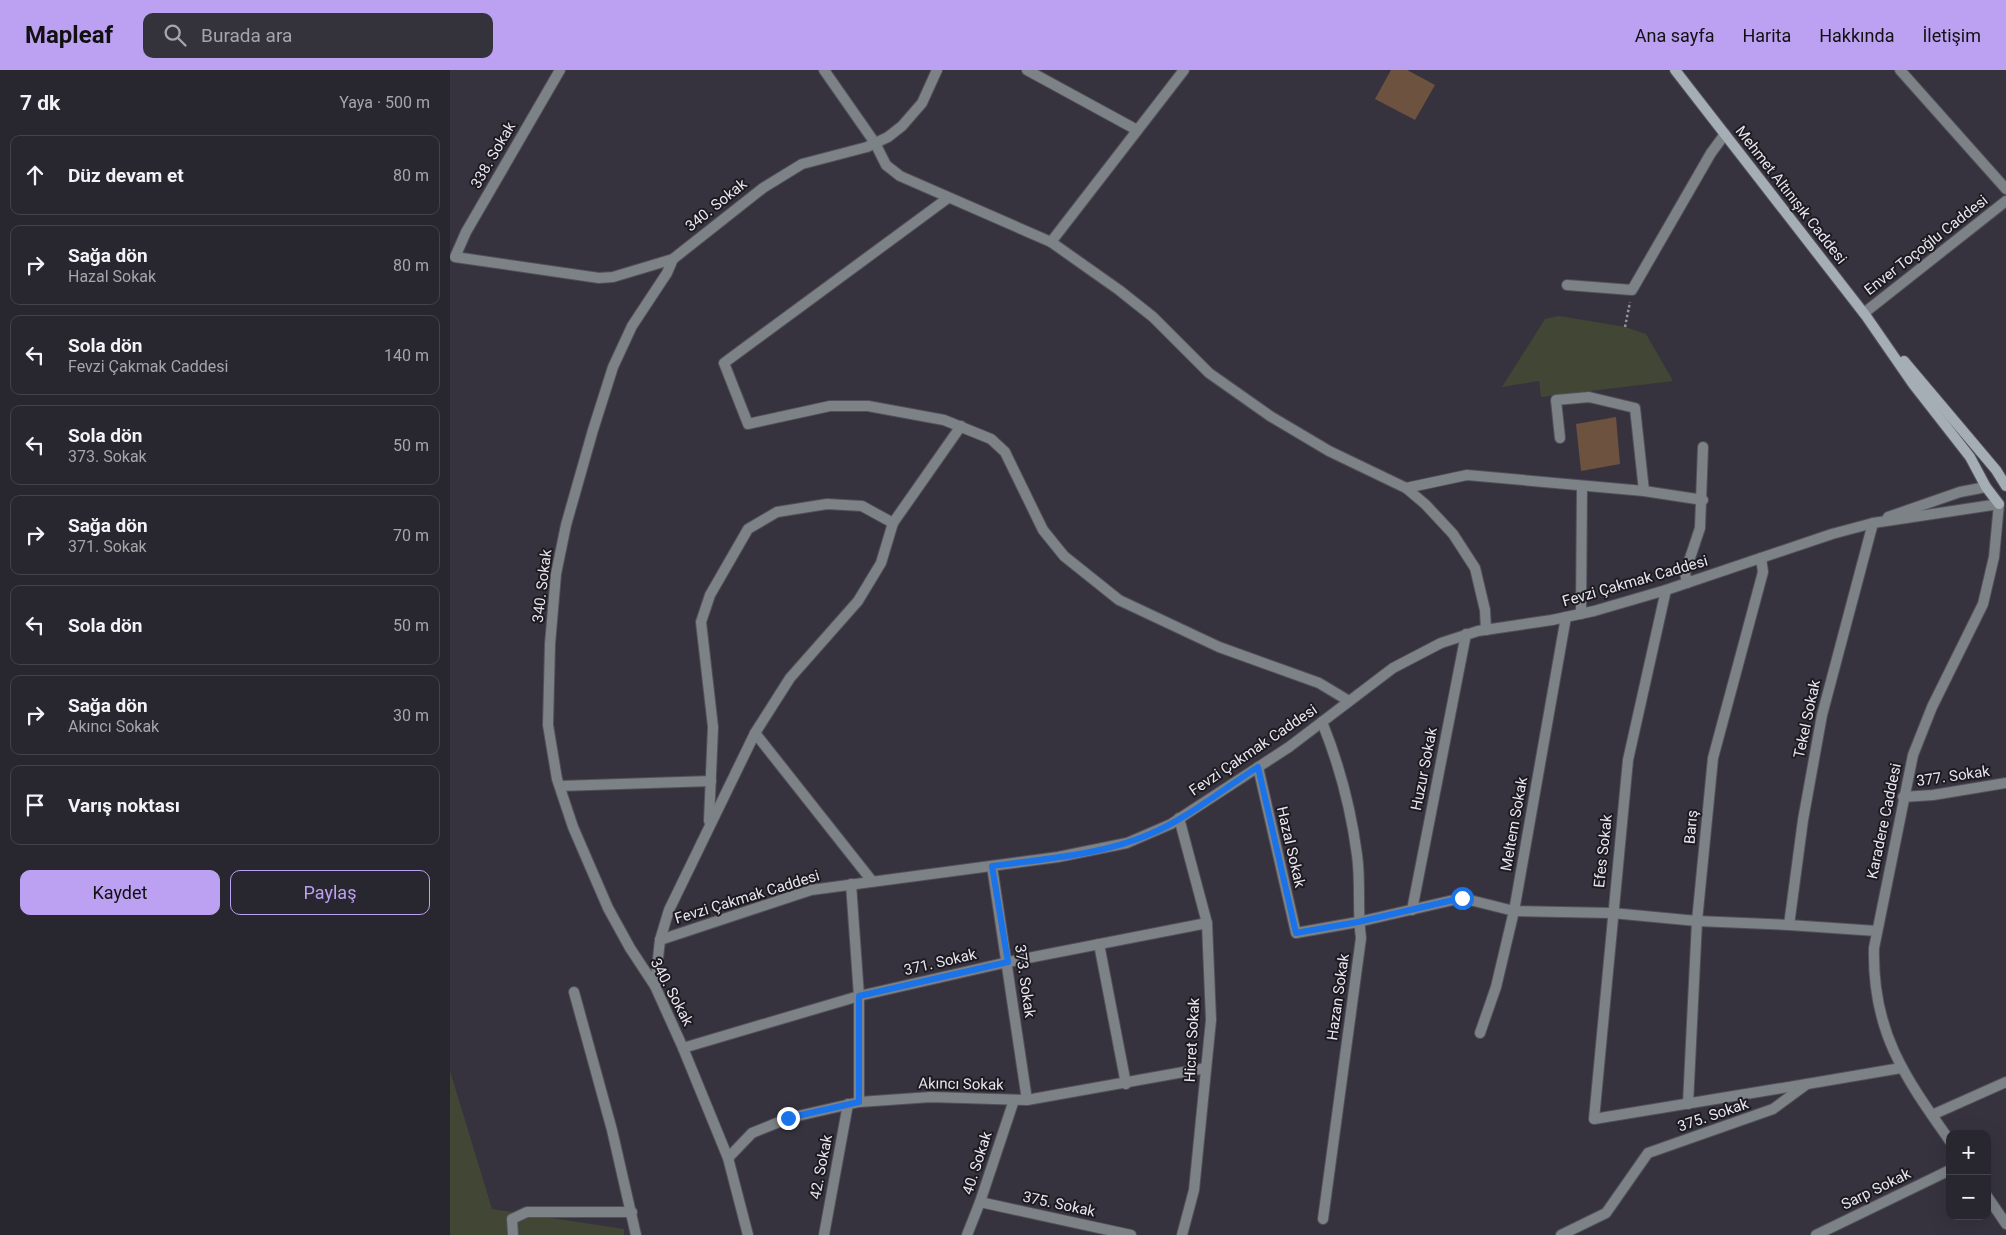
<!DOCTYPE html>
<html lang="tr">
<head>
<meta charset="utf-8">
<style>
  :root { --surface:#28262e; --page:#34323a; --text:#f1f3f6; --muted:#a5a5aa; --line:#44434a; --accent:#bca0f2 }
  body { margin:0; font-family:Roboto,sans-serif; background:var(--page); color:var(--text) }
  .controls { position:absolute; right:15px; bottom:15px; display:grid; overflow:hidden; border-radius:10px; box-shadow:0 5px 20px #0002 }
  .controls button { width:45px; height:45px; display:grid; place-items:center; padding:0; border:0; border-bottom:1px solid var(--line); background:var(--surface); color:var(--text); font:25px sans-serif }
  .stop { position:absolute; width:15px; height:15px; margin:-11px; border:4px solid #1a73e8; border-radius:50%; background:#fff }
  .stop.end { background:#1a73e8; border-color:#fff; box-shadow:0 1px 5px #0008 }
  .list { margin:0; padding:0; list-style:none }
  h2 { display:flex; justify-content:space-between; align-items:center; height:65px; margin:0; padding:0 20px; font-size:21px }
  h2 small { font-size:16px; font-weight:400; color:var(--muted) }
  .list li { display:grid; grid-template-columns:32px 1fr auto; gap:15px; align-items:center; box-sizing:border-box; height:80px; margin:0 10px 10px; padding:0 10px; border:1px solid var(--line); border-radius:10px }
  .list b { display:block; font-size:19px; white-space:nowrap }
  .list p { margin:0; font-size:16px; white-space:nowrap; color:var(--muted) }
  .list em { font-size:16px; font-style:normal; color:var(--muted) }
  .actions { display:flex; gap:10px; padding:15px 20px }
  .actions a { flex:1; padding:11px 0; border:1px solid var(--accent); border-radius:10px; text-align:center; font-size:18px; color:var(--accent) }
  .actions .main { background:var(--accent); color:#111 }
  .icon { flex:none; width:28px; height:28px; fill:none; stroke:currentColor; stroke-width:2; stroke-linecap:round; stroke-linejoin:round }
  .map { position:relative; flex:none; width:1556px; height:1165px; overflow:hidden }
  header { display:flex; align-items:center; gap:30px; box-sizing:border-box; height:70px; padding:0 25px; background:var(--accent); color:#111 }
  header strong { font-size:24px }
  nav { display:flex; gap:28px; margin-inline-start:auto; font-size:18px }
  .search { width:350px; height:45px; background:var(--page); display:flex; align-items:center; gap:12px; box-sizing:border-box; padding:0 18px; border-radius:10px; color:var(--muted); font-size:19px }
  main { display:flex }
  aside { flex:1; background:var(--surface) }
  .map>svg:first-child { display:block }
  .green { fill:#424735 }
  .building { fill:#6e5240 }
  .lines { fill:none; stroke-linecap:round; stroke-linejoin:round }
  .minor-casing { stroke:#52505a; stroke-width:12 }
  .tertiary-casing { stroke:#52505a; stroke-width:12 }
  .secondary-casing { stroke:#52505a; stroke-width:12 }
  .path { stroke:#96939d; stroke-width:2.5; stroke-dasharray:2.5 2.5; stroke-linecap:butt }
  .minor { stroke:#7c8286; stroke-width:10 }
  .tertiary { stroke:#7c8286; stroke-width:10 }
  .secondary { stroke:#a4aeb4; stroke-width:10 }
  .route { stroke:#1a73e8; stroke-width:6 }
  .labels { text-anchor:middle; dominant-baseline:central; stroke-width:4; stroke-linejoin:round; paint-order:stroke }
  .street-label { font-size:15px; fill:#e8e6ee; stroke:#1d1b21 }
</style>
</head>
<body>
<header>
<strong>Mapleaf</strong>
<div class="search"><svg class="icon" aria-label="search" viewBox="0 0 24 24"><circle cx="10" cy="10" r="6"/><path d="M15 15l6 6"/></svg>Burada ara</div>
<nav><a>Ana sayfa</a><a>Harita</a><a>Hakkında</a><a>İletişim</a></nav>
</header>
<main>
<aside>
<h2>7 dk<small>Yaya · 500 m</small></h2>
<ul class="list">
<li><svg class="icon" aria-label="ahead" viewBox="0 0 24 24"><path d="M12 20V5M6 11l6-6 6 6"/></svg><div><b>Düz devam et</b></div><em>80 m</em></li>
<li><svg class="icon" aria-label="right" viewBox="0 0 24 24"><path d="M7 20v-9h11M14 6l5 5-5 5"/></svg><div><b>Sağa dön</b><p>Hazal Sokak</p></div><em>80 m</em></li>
<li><svg class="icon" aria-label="left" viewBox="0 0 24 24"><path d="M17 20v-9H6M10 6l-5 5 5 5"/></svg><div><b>Sola dön</b><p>Fevzi Çakmak Caddesi</p></div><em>140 m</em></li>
<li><svg class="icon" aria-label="left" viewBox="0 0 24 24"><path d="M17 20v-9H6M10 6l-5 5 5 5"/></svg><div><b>Sola dön</b><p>373. Sokak</p></div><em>50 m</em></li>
<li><svg class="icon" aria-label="right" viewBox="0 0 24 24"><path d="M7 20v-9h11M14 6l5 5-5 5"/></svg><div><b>Sağa dön</b><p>371. Sokak</p></div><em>70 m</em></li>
<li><svg class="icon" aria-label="left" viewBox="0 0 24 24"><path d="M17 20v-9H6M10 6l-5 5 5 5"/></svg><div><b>Sola dön</b></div><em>50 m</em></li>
<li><svg class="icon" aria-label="right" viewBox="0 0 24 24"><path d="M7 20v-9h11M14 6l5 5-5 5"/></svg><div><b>Sağa dön</b><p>Akıncı Sokak</p></div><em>30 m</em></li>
<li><svg class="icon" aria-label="arrive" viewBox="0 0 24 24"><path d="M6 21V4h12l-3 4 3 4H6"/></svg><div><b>Varış noktası</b></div></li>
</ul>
<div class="actions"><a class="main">Kaydet</a><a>Paylaş</a></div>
</aside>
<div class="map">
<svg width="1556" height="1165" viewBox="0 0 1556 1165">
  <rect width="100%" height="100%" fill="#36333e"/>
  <g class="green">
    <polygon points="1109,246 1175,257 1196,264 1223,311 1091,327 1089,311 1052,317 1095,249"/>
    <polygon points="0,1001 42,1139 174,1159 174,1165 0,1165"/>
  </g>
  <g class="building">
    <polygon points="941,0 957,0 985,15 965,50 925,29"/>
    <polygon points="1166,347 1170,394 1131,401 1126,354"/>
  </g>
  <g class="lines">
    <defs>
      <g id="minor">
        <polyline points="110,0 16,162 5,187 149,208 163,207 223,189"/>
        <polyline points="374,0 425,73 436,95 450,106 601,172 669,220 703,247 759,303 820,346 879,381 956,418 975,434 1003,464 1025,498 1035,540 1036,560"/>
        <polyline points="577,0 687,60"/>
        <polyline points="1450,0 1556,119"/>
        <polyline points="498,128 274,293 298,354 380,336 418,336 494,350 541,369 555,382 593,460 614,486 669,530 769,577 869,613 899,631"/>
        <polyline points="601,172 734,0"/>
        <polyline points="1117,215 1182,220 1261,83 1275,64"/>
        <polyline points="1414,243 1556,131"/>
        <polyline points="1110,368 1106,330 1139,327 1185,338 1194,421"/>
        <polyline points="956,418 1017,405 1194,421 1253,430"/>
        <polyline points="1237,513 1235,503 1250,458 1253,377"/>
        <polyline points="1216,520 1178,690 1144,1049 1357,1014"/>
        <polyline points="1131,544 1132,416"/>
        <path d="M 872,652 C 889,694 901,739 907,785 C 911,812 907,841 911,868 L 873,1149"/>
        <polyline points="305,663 422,811"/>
        <polyline points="808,697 846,863 908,852 1012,828 1064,841 1162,843 1247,851 1339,855 1427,861"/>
        <polyline points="110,716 261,711"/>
        <polyline points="1453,727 1483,725 1556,713"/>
        <polyline points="729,748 757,853 761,950 744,1120 732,1165"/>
        <polyline points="259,751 263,657 251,552 260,525 298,459 327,442 377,434 412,436 443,453"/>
        <polyline points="542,796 577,1030"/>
        <polyline points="401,814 409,926 409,1032"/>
        <polyline points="962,840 1016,564"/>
        <polyline points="1339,855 1353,750 1372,645 1423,453"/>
        <polyline points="649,874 676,1014"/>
        <polyline points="205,916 210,870 219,840 305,663 340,608 408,531 431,493 443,453 511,356"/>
        <polyline points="124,922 162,1060 186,1165"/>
        <polyline points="1030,963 1046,917 1064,841 1116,547"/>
        <polyline points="233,978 409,926 558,892 757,853"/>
        <polyline points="1238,1034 1247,851 1263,688 1313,502 1311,488"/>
        <polyline points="1482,1045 1556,1012"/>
        <polyline points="278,1088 302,1063 339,1048 409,1032 481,1027 577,1030 756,998"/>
        <polyline points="530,1132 681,1165"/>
        <polyline points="63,1165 62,1149 77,1142 182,1142"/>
        <polyline points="374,1165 398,1034"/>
        <polyline points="517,1165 530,1132 564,1030"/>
        <polyline points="1111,1165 1156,1143 1198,1083 1323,1039 1357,1014 1451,998"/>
        <polyline points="1366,1165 1500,1100"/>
      </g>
      <g id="tertiary">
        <polyline points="1438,447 1510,422 1536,417"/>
        <path d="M 210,870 L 361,820 L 608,787 L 677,773 L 721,754 L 839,677 L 943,598 L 991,573 L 1028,561 L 1102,550 L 1144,541 L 1216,520 L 1382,464 L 1423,453 L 1549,434 L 1544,487 L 1533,534 L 1482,637 L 1463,685 L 1424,878 C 1422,961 1454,1006 1500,1071"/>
        <polyline points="1537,1126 1556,1154"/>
        <polyline points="298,1165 278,1088 233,978 205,916 180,878 158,838 123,757 107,709 98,655 100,574 106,504 116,455 143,360 163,297 182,256 217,203 223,189 313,118 352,94 417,77 438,67 452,56 472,33 487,0"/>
      </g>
      <g id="secondary">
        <polyline points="1225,0 1416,246 1463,314 1520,387 1536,417 1549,434"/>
        <polyline points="1454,291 1546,400 1556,416"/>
      </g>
    </defs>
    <use href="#minor" class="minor-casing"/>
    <use href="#tertiary" class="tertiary-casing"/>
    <use href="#secondary" class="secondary-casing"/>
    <polyline class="path" points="1175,257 1180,232"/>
    <use href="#minor" class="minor"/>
    <use href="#tertiary" class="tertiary"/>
    <use href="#secondary" class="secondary"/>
  </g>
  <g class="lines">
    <path class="route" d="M 338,1048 L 409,1032 L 409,926 L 558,892 L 542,796 C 594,789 652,785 700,764 C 738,748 773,719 808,697 L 846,863 L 908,852 L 1012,828"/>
  </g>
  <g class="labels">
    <g class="street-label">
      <text transform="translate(43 85) rotate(-60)">338. Sokak</text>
      <text transform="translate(1341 125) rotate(52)">Mehmet Altınışık Caddesi</text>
      <text transform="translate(266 135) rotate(-39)">340. Sokak</text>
      <text transform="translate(1476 175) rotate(-38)">Enver Toçoğlu Caddesi</text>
      <text transform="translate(1185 511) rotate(-16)">Fevzi Çakmak Caddesi</text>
      <text transform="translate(92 516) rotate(-83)">340. Sokak</text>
      <text transform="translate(1357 649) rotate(-78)">Tekel Sokak</text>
      <text transform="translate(803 680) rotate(-34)">Fevzi Çakmak Caddesi</text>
      <text transform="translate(974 699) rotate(-79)">Huzur Sokak</text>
      <text transform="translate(1503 706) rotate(-8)">377. Sokak</text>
      <text transform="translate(1434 751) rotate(-78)">Karadere Caddesi</text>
      <text transform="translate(1064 754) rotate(-80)">Meltem Sokak</text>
      <text transform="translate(1241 757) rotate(-85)">Barış</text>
      <text transform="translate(841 777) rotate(77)">Hazal Sokak</text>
      <text transform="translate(1153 781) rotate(-84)">Efes Sokak</text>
      <text transform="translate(297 827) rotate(-17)">Fevzi Çakmak Caddesi</text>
      <text transform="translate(490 892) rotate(-13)">371. Sokak</text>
      <text transform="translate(575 911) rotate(82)">373. Sokak</text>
      <text transform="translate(222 922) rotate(62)">340. Sokak</text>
      <text transform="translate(888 927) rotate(-82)">Hazan Sokak</text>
      <text transform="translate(742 970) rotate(-87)">Hicret Sokak</text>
      <text transform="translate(511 1014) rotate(1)">Akıncı Sokak</text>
      <text transform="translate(1263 1045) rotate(-19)">375. Sokak</text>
      <text transform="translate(527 1093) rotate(-72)">40. Sokak</text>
      <text transform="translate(371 1097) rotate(-79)">42. Sokak</text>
      <text transform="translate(1426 1119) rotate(-26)">Sarp Sokak</text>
      <text transform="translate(609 1134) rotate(12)">375. Sokak</text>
    </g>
  </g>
</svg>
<div class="controls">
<button>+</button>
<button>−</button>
</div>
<div class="stop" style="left:1012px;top:828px"></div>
<div class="stop end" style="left:338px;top:1048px"></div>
</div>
</main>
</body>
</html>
